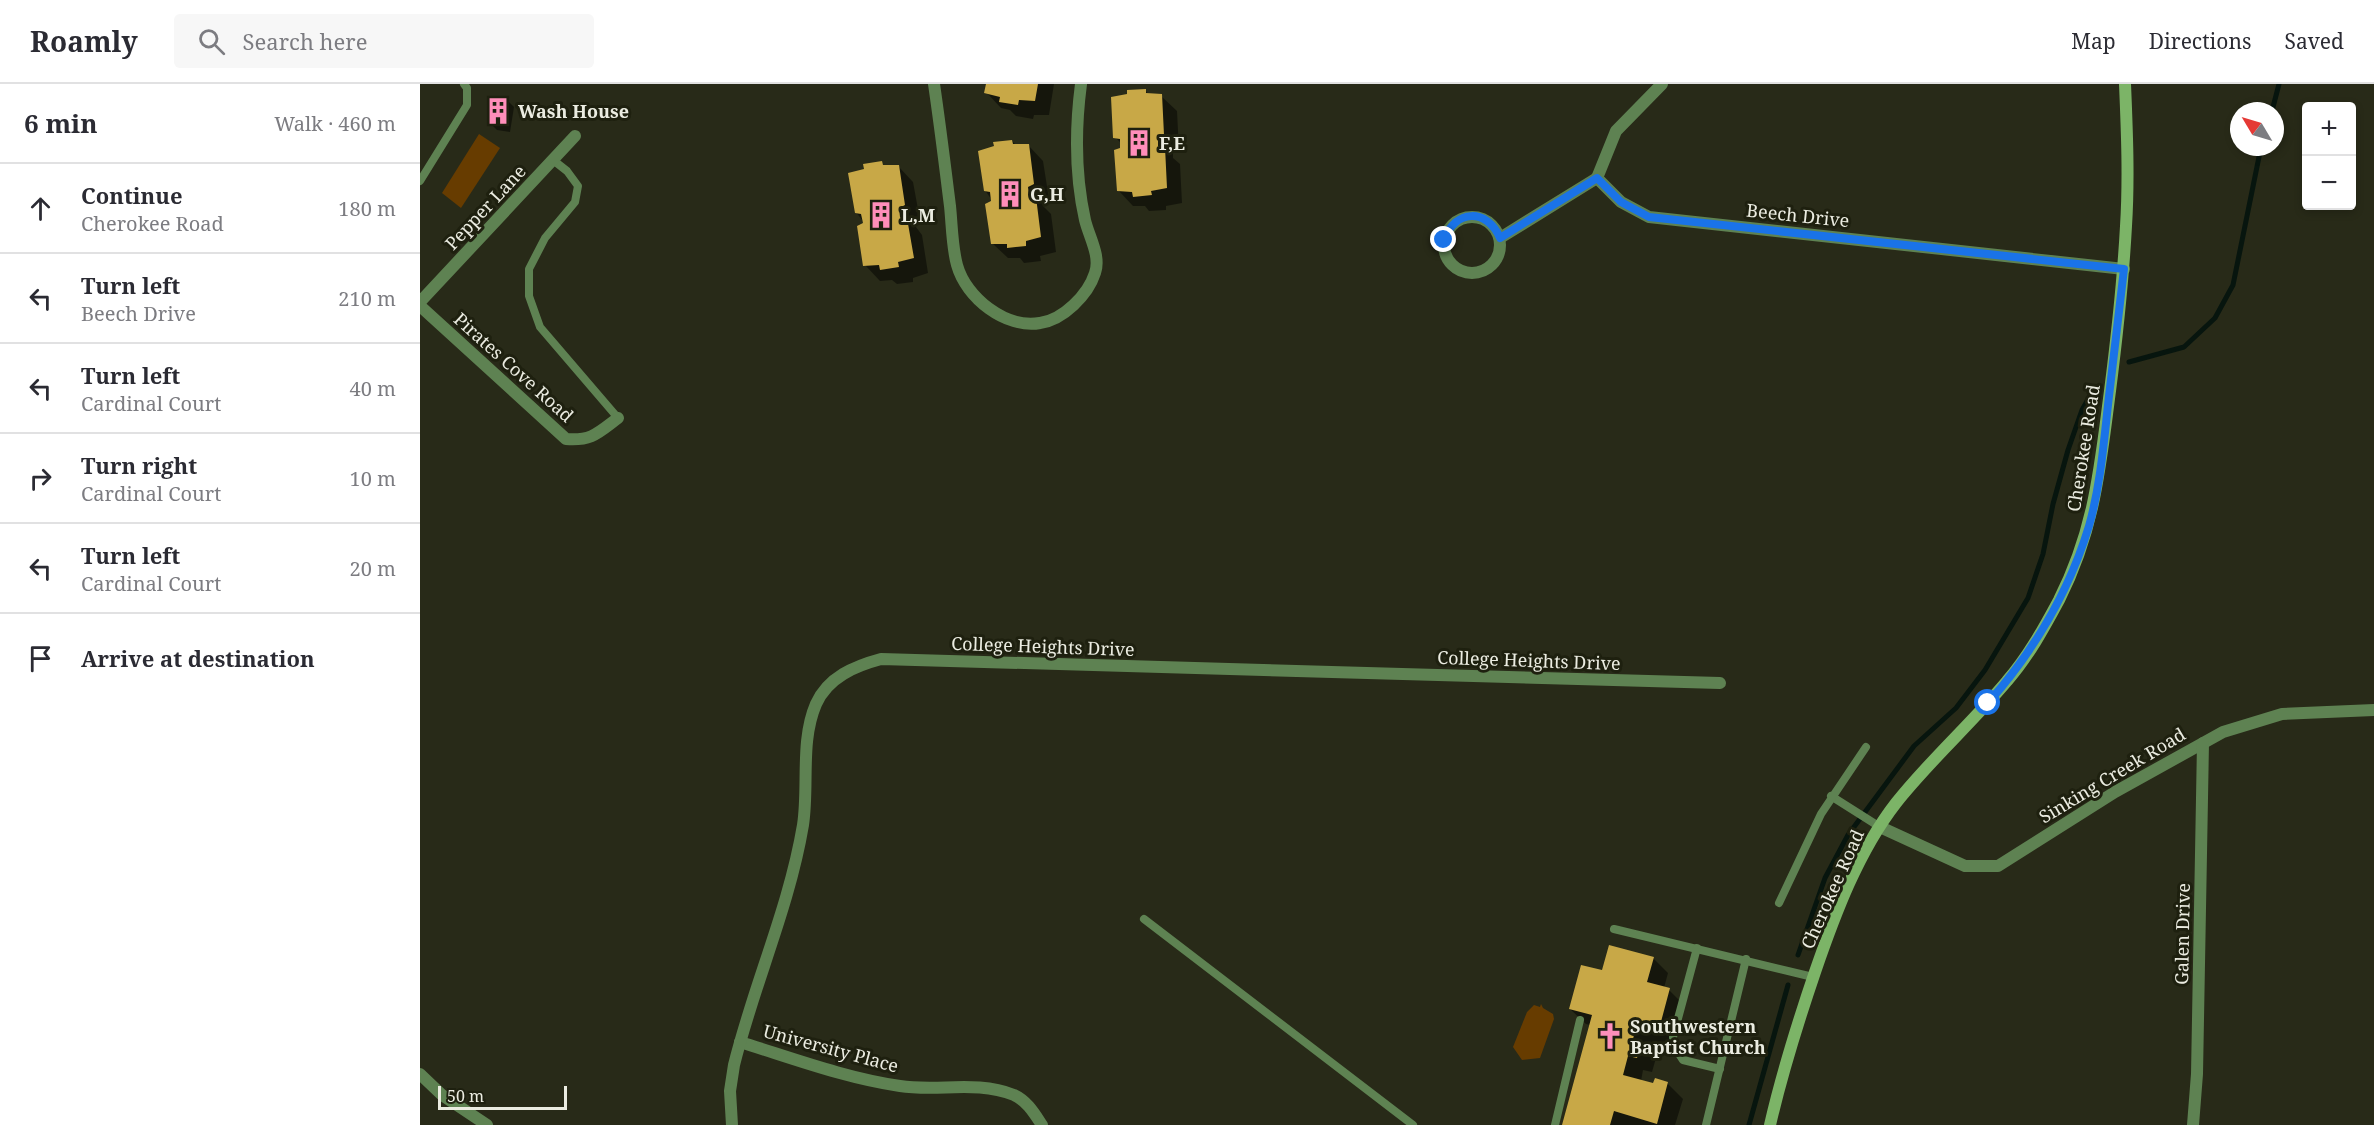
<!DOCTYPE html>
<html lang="en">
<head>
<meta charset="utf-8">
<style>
  :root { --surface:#fff; --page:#f7f7f7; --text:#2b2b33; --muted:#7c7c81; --line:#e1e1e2 }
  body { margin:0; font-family:"Noto Serif",serif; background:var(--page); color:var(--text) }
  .controls { position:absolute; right:18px; top:18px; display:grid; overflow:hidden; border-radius:6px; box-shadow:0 3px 9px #0003 }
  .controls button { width:54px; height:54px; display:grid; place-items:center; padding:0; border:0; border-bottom:2px solid var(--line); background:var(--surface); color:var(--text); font:30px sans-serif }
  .compass { position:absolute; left:1810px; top:18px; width:54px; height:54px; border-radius:50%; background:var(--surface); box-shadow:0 3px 9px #0003; rotate:308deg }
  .scale { position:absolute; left:18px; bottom:15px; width:129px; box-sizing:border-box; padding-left:6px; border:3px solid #ebece1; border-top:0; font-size:16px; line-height:21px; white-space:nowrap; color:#ebece1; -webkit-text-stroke:4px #1e200f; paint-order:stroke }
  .stop { position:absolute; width:18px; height:18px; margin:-14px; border:4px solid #1a73e8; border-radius:50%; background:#fff }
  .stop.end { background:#1a73e8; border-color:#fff; box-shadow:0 2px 6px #0008 }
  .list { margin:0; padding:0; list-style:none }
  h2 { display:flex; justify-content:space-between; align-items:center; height:78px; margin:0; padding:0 24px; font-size:26px }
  h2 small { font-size:20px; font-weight:400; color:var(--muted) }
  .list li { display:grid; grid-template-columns:39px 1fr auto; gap:18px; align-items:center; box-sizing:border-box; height:90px; padding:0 24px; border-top:2px solid var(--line) }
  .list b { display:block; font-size:22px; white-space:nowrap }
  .list p { margin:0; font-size:20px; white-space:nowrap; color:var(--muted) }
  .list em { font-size:20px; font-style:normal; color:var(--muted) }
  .icon { flex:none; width:33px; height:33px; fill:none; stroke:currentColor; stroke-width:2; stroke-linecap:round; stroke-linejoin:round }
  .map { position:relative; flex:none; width:1954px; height:1041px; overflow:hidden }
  header { display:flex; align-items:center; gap:36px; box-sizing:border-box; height:84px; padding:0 30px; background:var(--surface); border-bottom:2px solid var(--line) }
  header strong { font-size:28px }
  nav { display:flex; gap:33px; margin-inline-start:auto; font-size:21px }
  .search { width:420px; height:54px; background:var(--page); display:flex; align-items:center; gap:15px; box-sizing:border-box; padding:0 21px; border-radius:6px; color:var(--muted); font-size:22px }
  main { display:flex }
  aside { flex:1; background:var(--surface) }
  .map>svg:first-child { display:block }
  .green { fill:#673c00 }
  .shadow { fill:#0007 }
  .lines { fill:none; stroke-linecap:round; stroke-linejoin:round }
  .stream { stroke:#07150e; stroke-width:5 }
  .building { fill:#c8a847 }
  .service { stroke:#5e8252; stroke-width:8 }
  .minor { stroke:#5e8252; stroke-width:12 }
  .tertiary { stroke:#5e8252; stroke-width:12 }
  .secondary { stroke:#7cb467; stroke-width:12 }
  .route { stroke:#1a73e8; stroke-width:8 }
  .labels { text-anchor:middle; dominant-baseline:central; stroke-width:6; stroke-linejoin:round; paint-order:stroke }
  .poi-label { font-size:18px; font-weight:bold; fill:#ebece1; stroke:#1e200f; text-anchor:start }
  .street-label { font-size:18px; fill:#ebece1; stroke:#1e200f }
</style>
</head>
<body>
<header>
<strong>Roamly</strong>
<div class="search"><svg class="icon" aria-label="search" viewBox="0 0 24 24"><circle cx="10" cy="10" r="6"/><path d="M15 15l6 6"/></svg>Search here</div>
<nav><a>Map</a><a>Directions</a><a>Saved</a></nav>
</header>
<main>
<aside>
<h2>6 min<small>Walk · 460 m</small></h2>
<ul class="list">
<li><svg class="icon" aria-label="ahead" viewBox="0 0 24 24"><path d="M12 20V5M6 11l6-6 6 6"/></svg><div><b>Continue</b><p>Cherokee Road</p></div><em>180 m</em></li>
<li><svg class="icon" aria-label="left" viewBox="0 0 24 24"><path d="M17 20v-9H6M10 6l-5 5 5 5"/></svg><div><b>Turn left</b><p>Beech Drive</p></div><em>210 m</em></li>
<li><svg class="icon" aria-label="left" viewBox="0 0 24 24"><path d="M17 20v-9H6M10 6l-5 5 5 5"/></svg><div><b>Turn left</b><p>Cardinal Court</p></div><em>40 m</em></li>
<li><svg class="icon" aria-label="right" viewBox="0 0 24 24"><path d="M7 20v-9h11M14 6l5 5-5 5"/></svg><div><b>Turn right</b><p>Cardinal Court</p></div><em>10 m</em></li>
<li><svg class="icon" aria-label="left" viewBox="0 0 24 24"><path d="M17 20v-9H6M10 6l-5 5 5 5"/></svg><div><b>Turn left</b><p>Cardinal Court</p></div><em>20 m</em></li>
<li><svg class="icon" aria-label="arrive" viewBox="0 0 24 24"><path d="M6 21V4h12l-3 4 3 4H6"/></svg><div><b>Arrive at destination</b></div></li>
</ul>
</aside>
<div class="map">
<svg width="1954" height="1041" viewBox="0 0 1954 1041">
  <rect width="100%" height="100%" fill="#282a18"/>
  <g class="green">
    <polygon points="59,50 80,64 41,124 22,109"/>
    <polygon points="1121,920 1123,924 1133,930 1134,935 1120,974 1102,976 1093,963 1107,928 1114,921 1120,923"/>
  </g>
  <g class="shadow">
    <polygon points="567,0 634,0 629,31 614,31 613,35 596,32 590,26 581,24 566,8"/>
    <polygon points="725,6 729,11 741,12 757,27 759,66 753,68 753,74 760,80 762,119 746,122 746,126 729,127 725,122 713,122 698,106 702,65 701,59 695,53"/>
    <polygon points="87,16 94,23 90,48 77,46 69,38"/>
    <polygon points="592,57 596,61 608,61 623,77 629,115 623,118 623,122 631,130 636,168 620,172 621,177 604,179 600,174 588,174 572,159 573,118 565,106"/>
    <polygon points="461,79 465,83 478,82 493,98 500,136 493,139 502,151 508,189 493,194 493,198 477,200 472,196 460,197 445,181 445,140 436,128 445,86"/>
    <polygon points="1233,874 1248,889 1244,904 1249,906 1264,921 1253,963 1231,958 1229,966 1236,974 1232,988 1223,986 1221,997 1234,1001 1247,999 1263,1015 1255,1041 1144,1041 1170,941 1166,940 1150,925 1183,888"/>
  </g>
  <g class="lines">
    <g class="stream">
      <polyline points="1852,27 1859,0"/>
      <polyline points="1709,278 1764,263 1795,234 1813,201 1841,63"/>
      <polyline points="1378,871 1405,794 1428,751 1494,662 1536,624 1565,586 1608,514 1623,470 1633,420 1648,366 1662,326 1675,303"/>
      <polyline points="1329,1041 1368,901"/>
    </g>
  </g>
  <g class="building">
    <polygon points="566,0 618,0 615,17 599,16 598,21 579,18 580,13 564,9"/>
    <polygon points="726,5 726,9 742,10 744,51 738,53 738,62 745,63 747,104 731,107 732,111 713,113 712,108 697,107 694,66 700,64 700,55 693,54 691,13 707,10 707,6"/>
    <polygon points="73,12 88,15 83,41 68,39"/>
    <polygon points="592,56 593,60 609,60 614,100 608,103 609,112 616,113 621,153 606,157 606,162 587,164 587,160 571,160 565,120 571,117 570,108 564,107 558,67 574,62 573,58"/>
    <polygon points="462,77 463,81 479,81 485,121 479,124 480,133 487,134 494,174 478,178 479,183 460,186 459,181 443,182 437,142 443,139 441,130 435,129 428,89 444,85 443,80"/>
    <polygon points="1189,861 1234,873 1227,898 1250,904 1238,949 1216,943 1213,955 1222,957 1217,974 1208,972 1203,991 1233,999 1235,994 1248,998 1237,1040 1194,1027 1190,1041 1142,1041 1172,931 1149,925 1161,881 1182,886"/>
  </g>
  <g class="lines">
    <g class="service">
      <polyline points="133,76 147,87 158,102 155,118 125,154 109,185 109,212 120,243 198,334"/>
      <polyline points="0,97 47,21 47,4 44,0"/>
      <polyline points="1411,712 1460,743"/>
      <polyline points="1359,819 1401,730 1446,663"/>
      <polyline points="724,835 993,1041"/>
      <polyline points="1194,845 1393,893"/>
      <polyline points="1277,864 1253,953 1254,962 1263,976 1300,985"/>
      <polyline points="1135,1041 1160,936"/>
      <polyline points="1286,1041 1326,875"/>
    </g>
    <g class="minor">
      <path d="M 514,0 C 520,41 525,82 530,122 C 532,141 532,163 537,181 C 546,214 586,245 620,239 C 643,236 668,211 675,189 C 681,172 669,153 665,136 C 655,91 655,46 661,0"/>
      <polyline points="1177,94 1201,118 1229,133 1704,185"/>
      <polyline points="1177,94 1196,47 1242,0"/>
      <circle cx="1052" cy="161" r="28"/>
      <polyline points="1080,154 1177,94"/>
      <polyline points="0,218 155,52"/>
      <path d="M 0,222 L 146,355 C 172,357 178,349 198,334"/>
      <polyline points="1460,743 1545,782 1578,782 1695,708 1803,648 1862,630 1954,626"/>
      <path d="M 320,958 C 372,974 425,994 480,1002 C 518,1008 556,996 594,1011 C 607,1017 614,1029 622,1041"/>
      <path d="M 312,1041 L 310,1007 L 314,981 C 334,900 369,824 383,741 C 389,702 380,657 396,620 C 408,593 435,582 461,575 L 1300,599"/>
      <polyline points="1773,1041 1777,990 1783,659"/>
    </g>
    <polyline class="tertiary" points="0,990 22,1011 67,1041"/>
    <path class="secondary" d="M 1350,1041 C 1362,989 1378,938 1395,888 C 1415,830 1438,768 1476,719 C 1510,676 1552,639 1587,597 C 1608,573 1624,544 1639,516 C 1675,445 1680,383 1690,307 C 1697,252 1703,197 1706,142 C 1709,95 1707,47 1705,0"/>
  </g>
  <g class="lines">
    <path class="route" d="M 1024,156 C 1035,125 1067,124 1080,154 L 1177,94 L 1201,118 L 1229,133 L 1704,185 C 1699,227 1694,269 1689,312 C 1684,355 1681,400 1669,442 C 1649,508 1613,568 1568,619"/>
  </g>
  <defs>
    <symbol id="building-bare" viewBox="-9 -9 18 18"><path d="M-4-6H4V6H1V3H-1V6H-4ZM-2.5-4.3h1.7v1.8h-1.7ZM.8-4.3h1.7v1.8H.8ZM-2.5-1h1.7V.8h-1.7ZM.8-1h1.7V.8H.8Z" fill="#ff8eba" stroke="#1e200f" stroke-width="2.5" paint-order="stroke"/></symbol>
    <symbol id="church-bare" viewBox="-9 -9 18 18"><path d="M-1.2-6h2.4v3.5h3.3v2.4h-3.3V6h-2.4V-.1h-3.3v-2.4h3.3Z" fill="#ff8eba" stroke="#1e200f" stroke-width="2.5" paint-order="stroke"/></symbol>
  </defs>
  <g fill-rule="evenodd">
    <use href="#building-bare" x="59" y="8" width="38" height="38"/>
    <use href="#building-bare" x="700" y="40" width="38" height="38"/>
    <use href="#building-bare" x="571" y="91" width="38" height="38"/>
    <use href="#building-bare" x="442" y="112" width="38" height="38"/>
    <use href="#church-bare" x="1171" y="933" width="38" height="38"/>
  </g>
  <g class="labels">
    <g class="poi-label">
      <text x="98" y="27">Wash House</text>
      <text x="739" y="59">F,E</text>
      <text x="610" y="110">G,H</text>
      <text x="481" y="131">L,M</text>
      <text x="1210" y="942">Southwestern<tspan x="1210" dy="21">Baptist Church</tspan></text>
    </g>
    <g class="street-label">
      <text transform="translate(65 123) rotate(-47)">Pepper Lane</text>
      <text transform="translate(1378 131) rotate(6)">Beech Drive</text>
      <text transform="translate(94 283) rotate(42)">Pirates Cove Road</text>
      <text transform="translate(1663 364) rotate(-81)">Cherokee Road</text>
      <text transform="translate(623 562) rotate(2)">College Heights Drive</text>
      <text transform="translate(1109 576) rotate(2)">College Heights Drive</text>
      <text transform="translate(1692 691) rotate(-31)">Sinking Creek Road</text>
      <text transform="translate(1412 805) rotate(-66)">Cherokee Road</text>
      <text transform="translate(1762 850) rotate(-89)">Galen Drive</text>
      <text transform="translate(411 964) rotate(15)">University Place</text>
    </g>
  </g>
</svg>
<div class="controls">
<button>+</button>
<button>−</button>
</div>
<svg class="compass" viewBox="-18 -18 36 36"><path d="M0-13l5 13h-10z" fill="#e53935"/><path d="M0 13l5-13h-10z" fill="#7c7c81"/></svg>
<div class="scale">50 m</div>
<div class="stop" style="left:1568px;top:619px"></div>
<div class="stop end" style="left:1024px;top:156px"></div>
</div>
</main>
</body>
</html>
